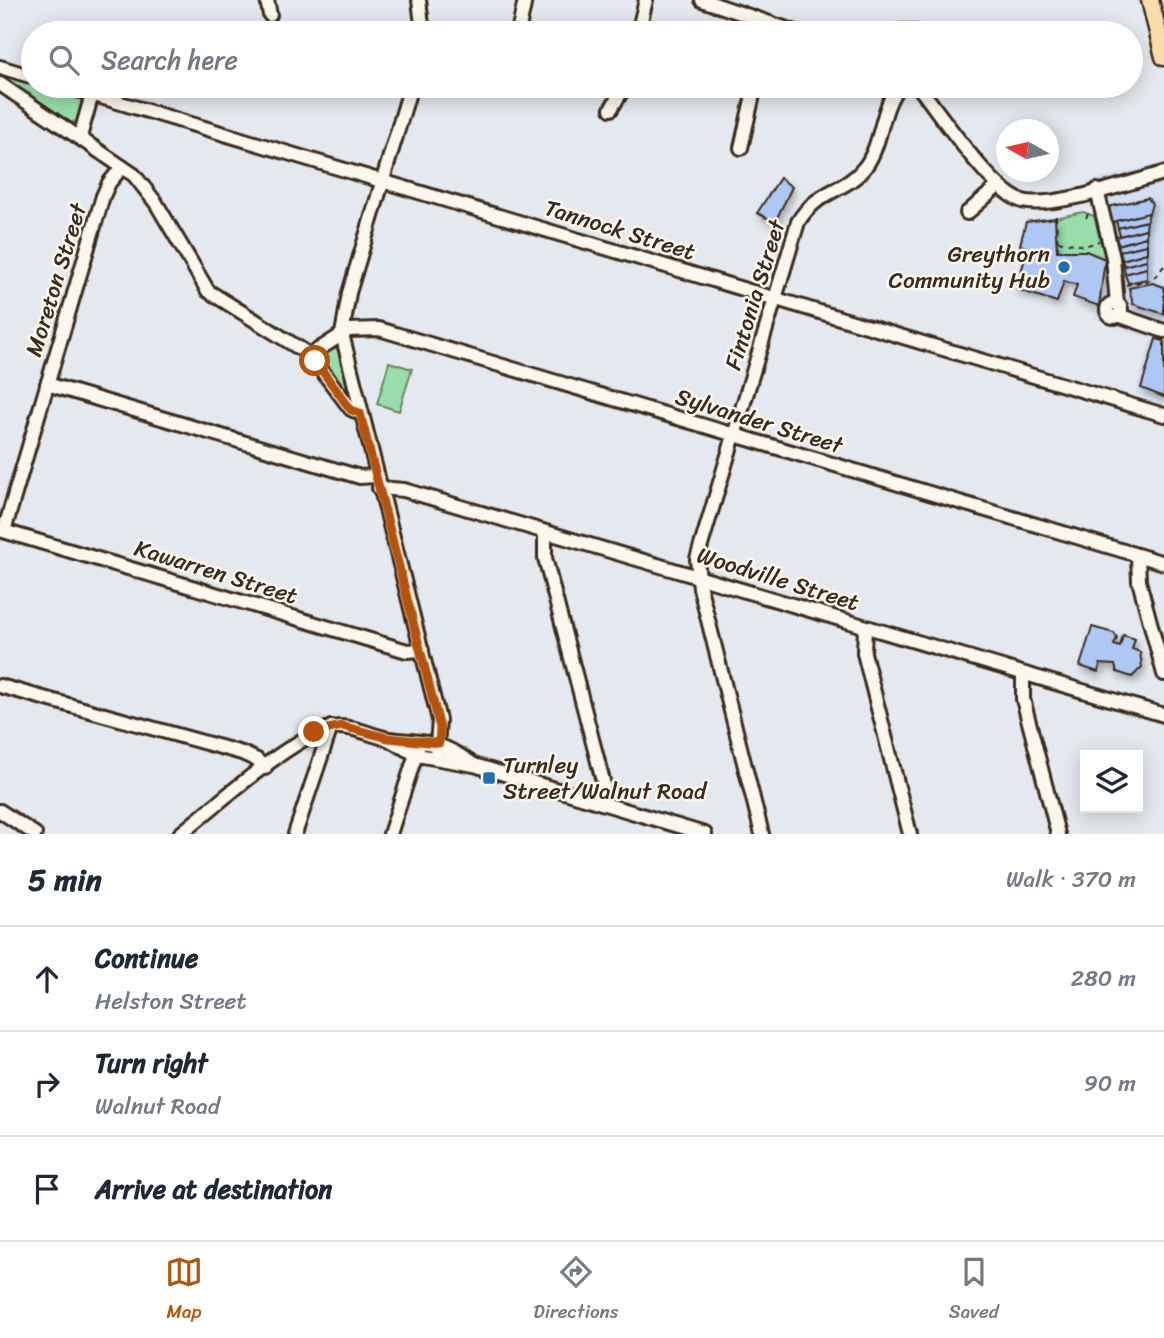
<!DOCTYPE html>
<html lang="en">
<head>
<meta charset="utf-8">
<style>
  :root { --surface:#fff; --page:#f6f6f7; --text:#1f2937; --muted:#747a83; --line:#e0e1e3; --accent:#b45309 }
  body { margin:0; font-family:Sriracha,sans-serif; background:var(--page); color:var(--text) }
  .controls { position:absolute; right:21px; bottom:21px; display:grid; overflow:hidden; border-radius:0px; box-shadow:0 4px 18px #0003 }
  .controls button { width:63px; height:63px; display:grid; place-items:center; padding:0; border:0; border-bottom:2px solid var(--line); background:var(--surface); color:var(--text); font:35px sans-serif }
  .compass { position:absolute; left:996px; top:119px; width:63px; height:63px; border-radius:50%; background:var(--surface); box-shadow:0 4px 18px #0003; rotate:278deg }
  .stop { position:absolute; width:21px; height:21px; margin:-16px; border:5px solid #b45309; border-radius:50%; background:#fff }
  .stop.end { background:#b45309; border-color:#fff; box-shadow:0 2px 7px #0008 }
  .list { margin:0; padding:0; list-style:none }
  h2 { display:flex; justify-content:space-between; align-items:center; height:91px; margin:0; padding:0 28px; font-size:30px }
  h2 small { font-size:23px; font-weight:400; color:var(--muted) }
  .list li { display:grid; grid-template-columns:46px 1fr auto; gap:21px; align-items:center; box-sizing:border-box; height:105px; padding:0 28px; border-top:2px solid var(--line) }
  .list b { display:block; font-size:26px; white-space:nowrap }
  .list p { margin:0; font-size:23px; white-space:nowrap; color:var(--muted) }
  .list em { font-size:23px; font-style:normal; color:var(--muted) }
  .icon { flex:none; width:38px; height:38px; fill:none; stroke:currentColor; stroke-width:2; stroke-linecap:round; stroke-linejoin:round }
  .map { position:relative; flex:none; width:1164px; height:834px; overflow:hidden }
  .search { position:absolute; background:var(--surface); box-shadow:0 4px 18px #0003; left:21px; right:21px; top:21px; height:77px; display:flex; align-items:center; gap:18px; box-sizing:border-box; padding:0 24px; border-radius:38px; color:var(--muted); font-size:26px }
  .sheet { height:406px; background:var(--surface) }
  nav { display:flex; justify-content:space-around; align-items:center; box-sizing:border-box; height:98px; border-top:2px solid var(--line); background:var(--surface); font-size:19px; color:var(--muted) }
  nav a { display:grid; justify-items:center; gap:4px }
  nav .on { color:var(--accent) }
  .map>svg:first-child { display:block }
  .built { fill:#d4dff1 }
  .green { fill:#98ddaa; stroke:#6a8464; stroke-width:2 }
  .building { fill:#adc8f5; stroke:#3b2a1e; stroke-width:2; filter:url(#shadow) }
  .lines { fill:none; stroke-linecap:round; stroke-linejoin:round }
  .minor-casing { stroke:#3b2a1e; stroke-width:18 }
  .major-casing { stroke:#3b2a1e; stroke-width:21 }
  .path { stroke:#3b2a1e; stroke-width:2; stroke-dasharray:5 5; stroke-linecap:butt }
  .minor { stroke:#fbf7ec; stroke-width:12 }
  .major { stroke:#fddcac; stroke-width:16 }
  .route { stroke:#b45309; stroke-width:9 }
  .poi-dot { fill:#1f6fb2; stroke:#fbf7ec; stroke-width:2.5 }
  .labels { text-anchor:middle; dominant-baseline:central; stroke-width:5; stroke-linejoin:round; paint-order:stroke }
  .street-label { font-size:23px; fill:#3b2a1e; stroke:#fbf7ec }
  .poi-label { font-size:23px; fill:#3b2a1e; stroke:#fbf7ec; text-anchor:end }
</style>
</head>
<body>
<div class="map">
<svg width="1164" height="834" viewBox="0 0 1164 834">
  <defs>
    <filter id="shadow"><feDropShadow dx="3" dy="5" stdDeviation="3.5" flood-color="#0004"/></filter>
  </defs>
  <rect width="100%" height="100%" fill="#e4e9ef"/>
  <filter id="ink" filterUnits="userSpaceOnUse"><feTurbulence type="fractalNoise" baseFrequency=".0143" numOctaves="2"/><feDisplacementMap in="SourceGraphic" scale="14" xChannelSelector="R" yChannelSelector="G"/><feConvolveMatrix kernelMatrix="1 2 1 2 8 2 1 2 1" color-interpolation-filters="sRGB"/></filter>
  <g filter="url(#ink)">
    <polygon class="built" points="1164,162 1164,402 1135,394 1151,339 1095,319 1102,296 1107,259 1087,182"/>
    <g class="green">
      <polygon points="10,75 33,82 33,86 46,86 80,97 83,106 78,121 67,123 6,81 7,76"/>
      <polygon points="1083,212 1094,216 1106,261 1086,251 1057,251 1055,218"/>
      <polygon points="333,346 339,351 348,394 320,357"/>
      <polygon points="389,362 412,369 399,411 377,404"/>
    </g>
    <g class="building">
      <polygon points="780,178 792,187 775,222 757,213"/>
      <polygon points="1148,198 1152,204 1149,213 1112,222 1108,207"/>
      <polygon points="1149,213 1147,221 1118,228 1116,221"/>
      <polygon points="1055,218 1057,251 1086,251 1105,259 1099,306 1073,297 1077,285 1064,281 1057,302 1016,289 1028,248 1020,245 1026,222"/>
      <polygon points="1147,221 1146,229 1120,236 1118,228"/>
      <polygon points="1146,229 1146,237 1118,245 1116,237"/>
      <polygon points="1146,237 1147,245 1120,251 1118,245"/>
      <polygon points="1147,245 1147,253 1122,260 1120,251"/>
      <polygon points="1147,253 1147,260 1124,266 1122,260"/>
      <polygon points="1147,260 1147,268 1125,274 1124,266"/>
      <polygon points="1147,268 1147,279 1128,283 1125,274"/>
      <polygon points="1153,283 1164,287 1164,314 1133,304 1129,288"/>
      <polygon points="1156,339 1164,341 1164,397 1141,388"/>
      <polygon points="1092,627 1114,633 1117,638 1114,645 1120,647 1123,635 1135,639 1132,649 1140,652 1142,667 1132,677 1117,672 1115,665 1100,664 1098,672 1080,666"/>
    </g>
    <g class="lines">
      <defs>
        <g id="minor">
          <polyline points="267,0 270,15"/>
          <polyline points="419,0 423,33"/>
          <polyline points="702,0 799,33"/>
          <polyline points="518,33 525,0"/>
          <polyline points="638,33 646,0"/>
          <polyline points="891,33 902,31 923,33"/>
          <polyline points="0,67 33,77"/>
          <polyline points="0,84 134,175 156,203 208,291 310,355 351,409 360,413"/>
          <polyline points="64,86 1164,415"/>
          <polyline points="411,86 349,293 342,334 439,720 436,758"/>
          <path d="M 918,86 C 939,112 992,192 1022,201 C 1052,209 1131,182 1164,173"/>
          <polyline points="611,109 625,86"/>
          <polyline points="80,137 92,94"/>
          <polyline points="741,148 755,86"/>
          <polyline points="1097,190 1113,258 1117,304"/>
          <polyline points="967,213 998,186"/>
          <circle cx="1114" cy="310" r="7"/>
          <polyline points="1118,315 1164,331"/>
          <polyline points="310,355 349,330 379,329 1164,563"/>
          <polyline points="47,384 360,477 376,476"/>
          <polyline points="379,488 404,490 1164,715"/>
          <polyline points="0,530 407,651 422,650"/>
          <polyline points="4,531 103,196 109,183 122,167"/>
          <polyline points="545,532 545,558 604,785 602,803"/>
          <polyline points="1138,556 1139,581 1164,674"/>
          <polyline points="865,627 864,653 910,834"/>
          <polyline points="1023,675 1023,699 1058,834"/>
          <polyline points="0,686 242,753 257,760 265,768"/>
          <polyline points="388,739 417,755 474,765 705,834"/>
          <polyline points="0,811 35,834"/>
          <path d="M 180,834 C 212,809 301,728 337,727 C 355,726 372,736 389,739 C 431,744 437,739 474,765"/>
          <polyline points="295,834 331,727"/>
          <polyline points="390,834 418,748"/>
          <path d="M 762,834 L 700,588 L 697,559 L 798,222 C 818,189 846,192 865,167 C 883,143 880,109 899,86"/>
        </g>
        <polyline id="major" points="1150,0 1164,57"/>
      </defs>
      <use href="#minor" class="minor-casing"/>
      <use href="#major" class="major-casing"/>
      <g class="path">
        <polyline points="1056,216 1058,251"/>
        <polyline points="1086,218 1090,210"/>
        <polyline points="1058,241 1085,246 1099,241"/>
        <polyline points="1126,285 1152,280 1164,266"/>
      </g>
      <use href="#minor" class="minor"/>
      <use href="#major" class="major"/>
    </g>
  </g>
  <g class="lines" filter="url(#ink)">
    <polyline class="route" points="314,732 342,726 388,738 439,743 440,728 360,413 351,410 315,361"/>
  </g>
  <g class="poi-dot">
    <circle cx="1064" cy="267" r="7"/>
    <rect x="482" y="771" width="14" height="14" rx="3.5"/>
  </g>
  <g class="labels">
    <g class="street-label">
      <text transform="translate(620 230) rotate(17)">Tannock Street</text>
      <text transform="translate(56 280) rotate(-73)">Moreton Street</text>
      <text transform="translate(755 295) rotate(-73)">Fintonia Street</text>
      <text transform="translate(759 421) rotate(17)">Sylvander Street</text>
      <text transform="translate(216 572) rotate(17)">Kawarren Street</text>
      <text transform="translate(778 579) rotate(17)">Woodville Street</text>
    </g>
    <g class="poi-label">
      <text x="1050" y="254">Greythorn<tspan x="1050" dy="26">Community Hub</tspan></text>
      <text x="503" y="765" text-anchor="start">Turnley<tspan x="503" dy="26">Street/Walnut Road</tspan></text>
    </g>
  </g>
</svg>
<div class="controls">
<button><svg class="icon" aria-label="layers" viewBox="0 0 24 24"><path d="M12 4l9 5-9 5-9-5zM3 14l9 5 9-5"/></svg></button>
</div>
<svg class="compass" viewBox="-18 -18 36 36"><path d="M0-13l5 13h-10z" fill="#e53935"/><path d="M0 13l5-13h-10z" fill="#747a83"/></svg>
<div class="stop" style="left:315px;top:361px"></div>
<div class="stop end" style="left:314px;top:732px"></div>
<div class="search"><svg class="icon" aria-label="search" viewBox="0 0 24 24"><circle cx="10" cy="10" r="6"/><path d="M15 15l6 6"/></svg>Search here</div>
</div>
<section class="sheet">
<h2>5 min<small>Walk · 370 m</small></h2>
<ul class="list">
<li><svg class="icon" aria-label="ahead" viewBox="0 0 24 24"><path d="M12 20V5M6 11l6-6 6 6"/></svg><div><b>Continue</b><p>Helston Street</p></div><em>280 m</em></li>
<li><svg class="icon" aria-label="right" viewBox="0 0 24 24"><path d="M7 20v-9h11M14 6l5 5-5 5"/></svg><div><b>Turn right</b><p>Walnut Road</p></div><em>90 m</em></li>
<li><svg class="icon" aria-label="arrive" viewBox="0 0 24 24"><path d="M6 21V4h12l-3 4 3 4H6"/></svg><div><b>Arrive at destination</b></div></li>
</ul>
</section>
<nav>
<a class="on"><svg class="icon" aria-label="map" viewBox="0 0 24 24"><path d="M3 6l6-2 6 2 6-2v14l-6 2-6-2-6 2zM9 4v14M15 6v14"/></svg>Map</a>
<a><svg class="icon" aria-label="directions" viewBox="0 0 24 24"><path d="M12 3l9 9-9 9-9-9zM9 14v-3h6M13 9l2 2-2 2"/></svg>Directions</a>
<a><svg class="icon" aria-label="saved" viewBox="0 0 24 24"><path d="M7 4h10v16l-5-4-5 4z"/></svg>Saved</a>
</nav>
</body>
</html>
